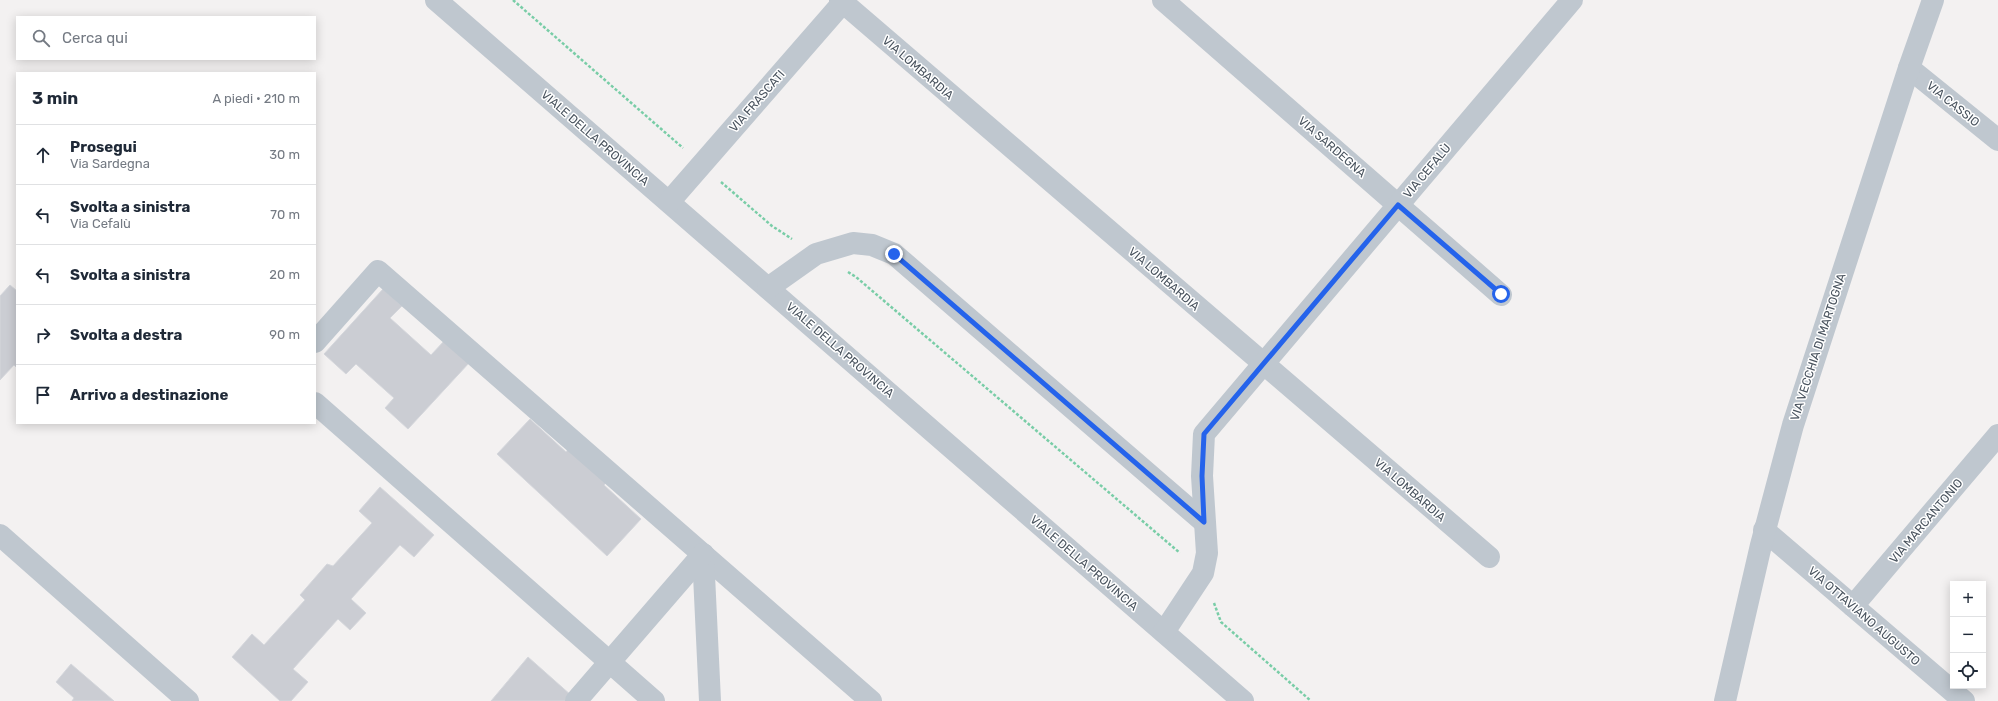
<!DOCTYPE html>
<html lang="it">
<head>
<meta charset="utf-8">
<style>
  :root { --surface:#fff; --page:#f2f2f3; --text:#1f2937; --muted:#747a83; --line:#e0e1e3 }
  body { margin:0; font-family:Rubik,sans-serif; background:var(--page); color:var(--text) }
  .controls { position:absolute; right:12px; bottom:12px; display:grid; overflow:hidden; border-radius:0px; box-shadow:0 2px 10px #0003 }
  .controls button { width:36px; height:36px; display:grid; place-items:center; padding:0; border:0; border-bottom:1px solid var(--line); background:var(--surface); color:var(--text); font:20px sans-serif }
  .stop { position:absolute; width:12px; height:12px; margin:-9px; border:3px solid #2563eb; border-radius:50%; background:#fff }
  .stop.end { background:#2563eb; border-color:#fff; box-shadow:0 1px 4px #0008 }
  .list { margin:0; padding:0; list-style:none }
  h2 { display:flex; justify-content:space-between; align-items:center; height:52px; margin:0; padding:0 16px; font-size:17px }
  h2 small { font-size:13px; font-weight:400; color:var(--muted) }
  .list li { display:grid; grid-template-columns:26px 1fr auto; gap:12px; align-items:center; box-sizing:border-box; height:60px; padding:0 16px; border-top:1px solid var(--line) }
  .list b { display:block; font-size:15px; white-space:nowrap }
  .list p { margin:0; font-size:13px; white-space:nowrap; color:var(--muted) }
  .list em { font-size:13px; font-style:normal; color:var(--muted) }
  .icon { flex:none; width:22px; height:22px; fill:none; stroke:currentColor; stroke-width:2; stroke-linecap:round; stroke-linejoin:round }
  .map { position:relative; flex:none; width:1998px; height:701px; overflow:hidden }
  .search { position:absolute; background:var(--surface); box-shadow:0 2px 10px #0003; left:16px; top:16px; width:300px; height:44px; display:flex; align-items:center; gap:10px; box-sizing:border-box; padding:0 14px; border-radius:0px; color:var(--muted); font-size:15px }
  .panel { position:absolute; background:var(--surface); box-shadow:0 2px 10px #0003; left:16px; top:72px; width:300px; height:352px; border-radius:0px }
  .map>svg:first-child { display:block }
  .building { fill:#cbcdd3; stroke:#d5d7dc }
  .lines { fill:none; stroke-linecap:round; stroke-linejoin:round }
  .path { stroke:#79cda7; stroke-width:2.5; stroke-dasharray:3 2; stroke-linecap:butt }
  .minor { stroke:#bfc7cf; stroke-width:22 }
  .route { stroke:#2563eb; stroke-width:5 }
  .labels { text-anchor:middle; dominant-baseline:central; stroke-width:3; stroke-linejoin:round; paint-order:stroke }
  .street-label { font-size:12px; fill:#49535e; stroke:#fff }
</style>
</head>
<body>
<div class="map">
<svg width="1998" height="701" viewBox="0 0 1998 701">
  <rect width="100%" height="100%" fill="#f3f1f1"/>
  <g class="building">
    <polygon points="10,285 17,291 17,368 14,365 0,380 0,296"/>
    <polygon points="383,289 402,306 390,318 431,355 445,340 469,363 408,429 385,408 394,398 356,364 346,374 324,354"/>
    <polygon points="530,419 566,452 570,447 608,481 604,485 641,519 607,556 497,454"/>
    <polygon points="380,487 434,535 414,557 400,545 351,599 366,613 350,630 338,619 293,669 308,682 291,701 280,701 232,657 252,634 264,645 305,600 300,595 327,564 333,566 372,523 359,511"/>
    <polygon points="528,657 572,696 567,701 491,701"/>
    <polygon points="71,664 114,701 72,701 74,698 56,682"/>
  </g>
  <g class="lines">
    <g class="path">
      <polyline points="513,0 683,148"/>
      <polyline points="721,182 772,226 792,239"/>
      <polyline points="848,272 856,277 1180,553"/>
      <polyline points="1214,603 1221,622 1311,701"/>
    </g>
    <g class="minor">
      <polyline points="436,0 1243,701"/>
      <polyline points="840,0 1489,557"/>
      <polyline points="1163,0 1501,295"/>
      <polyline points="1909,68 1998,140"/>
      <polyline points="669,202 845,0"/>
      <polyline points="768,288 816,254 853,243 872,245 894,254 1204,522"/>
      <polyline points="315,342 378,271 871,701"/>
      <polyline points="315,403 654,701"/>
      <polyline points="1764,530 1964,701"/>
      <polyline points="0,535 188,701"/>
      <polyline points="703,554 710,701"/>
      <polyline points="1853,606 1998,435"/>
      <polyline points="1164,632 1203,573 1207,553 1202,476 1204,434 1572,0"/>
      <polyline points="576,701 703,554"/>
      <polyline points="1725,701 1761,545 1793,425 1909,68 1933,0"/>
    </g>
  </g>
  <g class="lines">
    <polyline class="route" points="894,254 1204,522 1202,476 1204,434 1398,205 1501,294"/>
  </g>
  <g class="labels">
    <g class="street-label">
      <text transform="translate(918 68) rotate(41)">VIA LOMBARDIA</text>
      <text transform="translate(757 101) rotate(-49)">VIA FRASCATI</text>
      <text transform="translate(1953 104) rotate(39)">VIA CASSIO</text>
      <text transform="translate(595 138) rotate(41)">VIALE DELLA PROVINCIA</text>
      <text transform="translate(1332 147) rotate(41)">VIA SARDEGNA</text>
      <text transform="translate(1427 171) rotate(-50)">VIA CEFALÙ</text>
      <text transform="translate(1164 279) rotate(41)">VIA LOMBARDIA</text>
      <text transform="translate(1818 347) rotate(-72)">VIA VECCHIA DI MARTOGNA</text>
      <text transform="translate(840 350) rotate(41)">VIALE DELLA PROVINCIA</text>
      <text transform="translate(1410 490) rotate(41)">VIA LOMBARDIA</text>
      <text transform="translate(1926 521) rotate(-50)">VIA MARCANTONIO</text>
      <text transform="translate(1084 563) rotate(41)">VIALE DELLA PROVINCIA</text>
      <text transform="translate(1864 616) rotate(41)">VIA OTTAVIANO AUGUSTO</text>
    </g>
  </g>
</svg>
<div class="controls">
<button>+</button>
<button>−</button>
<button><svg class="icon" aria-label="locate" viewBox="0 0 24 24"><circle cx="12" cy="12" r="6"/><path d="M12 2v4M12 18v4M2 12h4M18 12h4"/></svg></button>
</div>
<div class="stop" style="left:1501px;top:294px"></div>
<div class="stop end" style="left:894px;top:254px"></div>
<div class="search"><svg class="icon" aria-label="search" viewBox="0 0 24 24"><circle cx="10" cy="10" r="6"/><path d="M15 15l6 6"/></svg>Cerca qui</div>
<section class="panel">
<h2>3 min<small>A piedi · 210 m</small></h2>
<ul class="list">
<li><svg class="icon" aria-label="ahead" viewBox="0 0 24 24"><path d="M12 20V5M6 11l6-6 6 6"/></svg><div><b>Prosegui</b><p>Via Sardegna</p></div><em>30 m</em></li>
<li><svg class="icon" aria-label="left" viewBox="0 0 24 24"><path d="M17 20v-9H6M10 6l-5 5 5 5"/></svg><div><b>Svolta a sinistra</b><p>Via Cefalù</p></div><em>70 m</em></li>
<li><svg class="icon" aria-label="left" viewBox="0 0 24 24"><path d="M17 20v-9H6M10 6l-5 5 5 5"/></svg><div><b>Svolta a sinistra</b></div><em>20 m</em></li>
<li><svg class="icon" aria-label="right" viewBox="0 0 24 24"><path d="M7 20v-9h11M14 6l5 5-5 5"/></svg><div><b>Svolta a destra</b></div><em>90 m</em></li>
<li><svg class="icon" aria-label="arrive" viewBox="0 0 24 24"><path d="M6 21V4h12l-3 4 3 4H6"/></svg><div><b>Arrivo a destinazione</b></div></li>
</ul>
</section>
</div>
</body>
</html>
